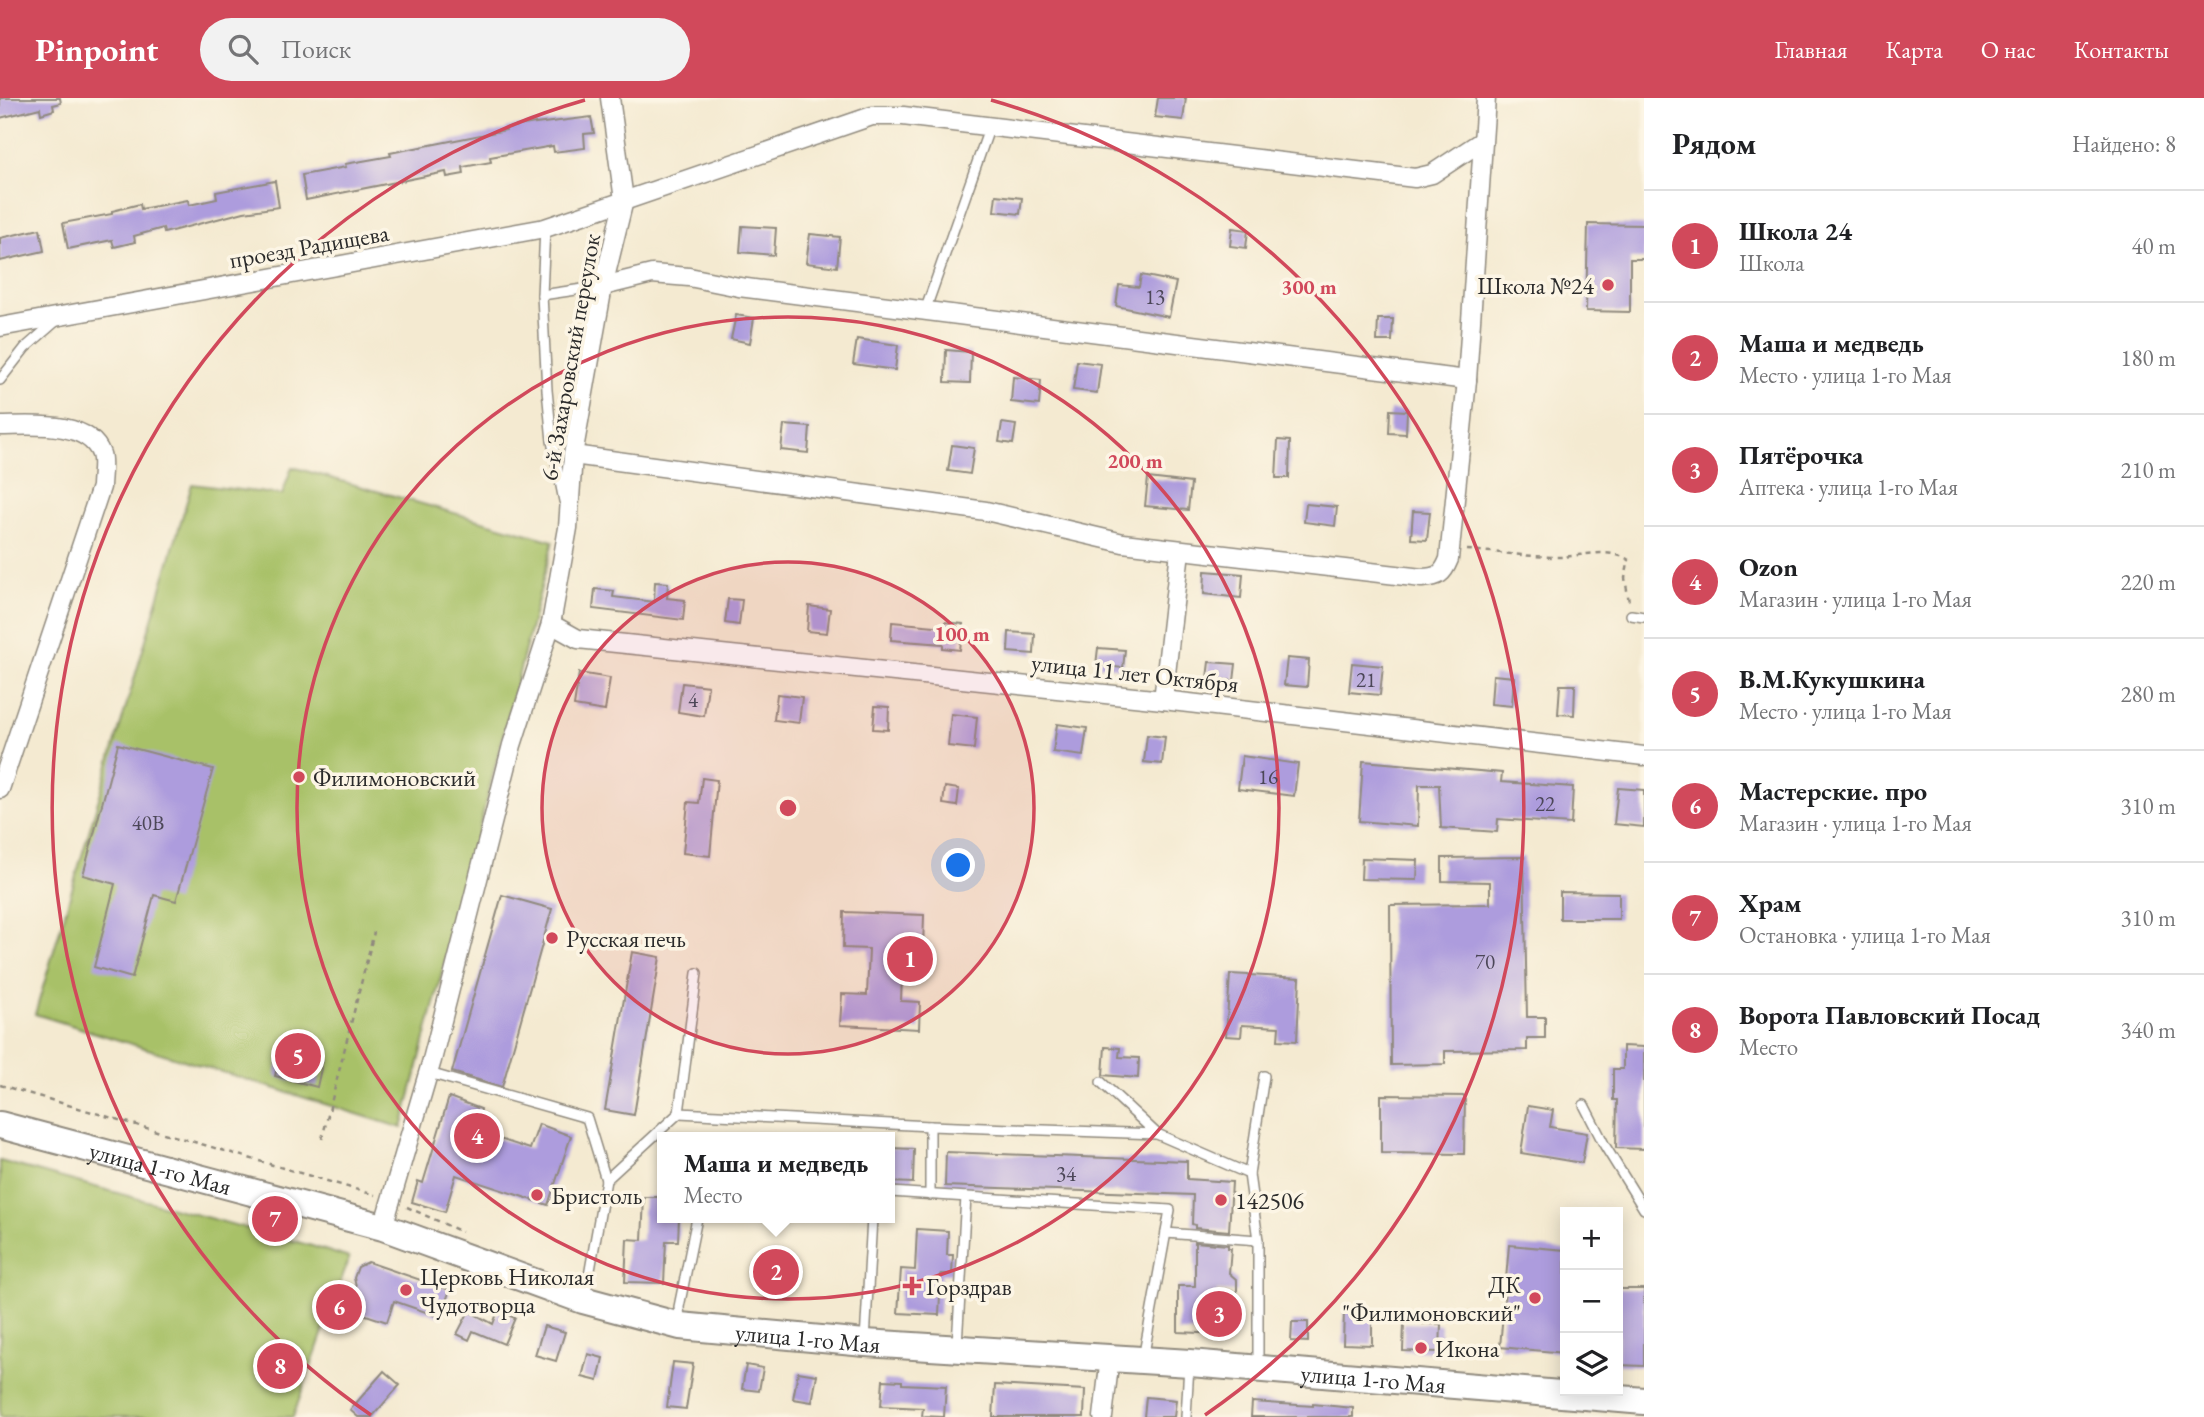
<!DOCTYPE html>
<html lang="ru">
<head>
<meta charset="utf-8">
<style>
  :root { --surface:#fff; --page:#f2f2f2; --text:#202124; --muted:#757577; --line:#e0e0e0; --accent:#d1495b }
  body { margin:0; font-family:"EB Garamond",serif; background:var(--page); color:var(--text) }
  .controls { position:absolute; right:21px; bottom:21px; display:grid; overflow:hidden; border-radius:0px; box-shadow:0 4px 18px #0003 }
  .controls button { width:63px; height:63px; display:grid; place-items:center; padding:0; border:0; border-bottom:2px solid var(--line); background:var(--surface); color:var(--text); font:35px sans-serif }
  .you { position:absolute; left:959px; top:768px; width:24px; height:24px; margin:-18px; border:5px solid #fff; border-radius:50%; background:#1a73e8; box-shadow:0 0 0 10px #1a73e833 }
  .badge { display:grid; place-items:center; width:46px; height:46px; border-radius:50%; background:var(--accent); color:#fff; font-size:23px; font-weight:700 }
  .pin { position:absolute; translate:-50% -50%; border:4px solid #fff; box-shadow:0 2px 7px #0006 }
  .popup { position:absolute; left:657px; top:1034px; width:238px; height:91px; box-sizing:border-box; display:grid; place-content:center; border-radius:0px; background:var(--surface); filter:drop-shadow(0 2px 5px #0005); font-size:23px; white-space:nowrap; color:var(--muted) }
  .popup b { font-size:26px; color:var(--text) }
  .popup::after { content:''; position:absolute; left:50%; top:100%; margin-left:-14px; border:14px solid transparent; border-top-color:var(--surface) }
  .list { margin:0; padding:0; list-style:none }
  h2 { display:flex; justify-content:space-between; align-items:center; height:91px; margin:0; padding:0 28px; font-size:30px }
  h2 small { font-size:23px; font-weight:400; color:var(--muted) }
  .list li { display:grid; grid-template-columns:46px 1fr auto; gap:21px; align-items:center; box-sizing:border-box; height:112px; padding:0 28px; border-top:2px solid var(--line) }
  .list b { display:block; font-size:26px; white-space:nowrap }
  .list p { margin:0; font-size:23px; white-space:nowrap; color:var(--muted) }
  .list em { font-size:23px; font-style:normal; color:var(--muted) }
  .icon { flex:none; width:38px; height:38px; fill:none; stroke:currentColor; stroke-width:2; stroke-linecap:round; stroke-linejoin:round }
  .map { position:relative; flex:none; width:1644px; height:1319px; overflow:hidden }
  header { display:flex; align-items:center; gap:42px; box-sizing:border-box; height:98px; padding:0 35px; background:var(--accent); color:#fff }
  header strong { font-size:33px }
  nav { display:flex; gap:38px; margin-inline-start:auto; font-size:24px }
  .search { width:490px; height:63px; background:var(--page); display:flex; align-items:center; gap:18px; box-sizing:border-box; padding:0 24px; border-radius:38px; color:var(--muted); font-size:26px }
  main { display:flex }
  aside { flex:1; background:var(--surface) }
  .map>svg:first-child { display:block }
  .green { fill:#a8c167; stroke:#6a7649; stroke-width:2 }
  .building { fill:#ad9cdd }
  .lines { fill:none; stroke-linecap:round; stroke-linejoin:round }
  .lane-casing { stroke:#908a7e; stroke-width:12 }
  .street-casing { stroke:#908a7e; stroke-width:21 }
  .secondary-casing { stroke:#908a7e; stroke-width:30 }
  .path { stroke:#908a7e; stroke-width:2.5; stroke-dasharray:5 5; stroke-linecap:butt }
  .lane { stroke:#fff; stroke-width:9 }
  .street { stroke:#fff; stroke-width:18 }
  .secondary { stroke:#fff; stroke-width:26 }
  .ring { fill:none; stroke:#d1495b; stroke-width:3.5 }
  .poi-dot { fill:#d1495b; stroke:#fcf5e5; stroke-width:2.5 }
  .labels { text-anchor:middle; dominant-baseline:central; stroke-width:7; stroke-linejoin:round; paint-order:stroke }
  .number-label { font-size:21px; fill:#4c4758 }
  .street-label { font-size:24px; fill:#2b2b2b; stroke:#fcf5e5 }
  .poi-label { font-size:24px; fill:#2b2b2b; stroke:#fcf5e5; text-anchor:start }
  .centre { fill:#d1495b; stroke:#fcf5e5; stroke-width:3.5 }
  .ring-label { font-size:21px; text-anchor:middle; font-weight:bold; fill:#d1495b; stroke:#fcf5e5; stroke-width:7; stroke-linejoin:round; paint-order:stroke }
</style>
</head>
<body>
<header>
<strong>Pinpoint</strong>
<div class="search"><svg class="icon" aria-label="search" viewBox="0 0 24 24"><circle cx="10" cy="10" r="6"/><path d="M15 15l6 6"/></svg>Поиск</div>
<nav><a>Главная</a><a>Карта</a><a>О нас</a><a>Контакты</a></nav>
</header>
<main>
<div class="map">
<svg width="1644" height="1319" viewBox="0 0 1644 1319">
  <rect width="100%" height="100%" fill="#fcf5e5"/>
  <filter id="ink" filterUnits="userSpaceOnUse"><feTurbulence type="fractalNoise" baseFrequency=".0143" numOctaves="2"/><feDisplacementMap in="SourceGraphic" scale="14" xChannelSelector="R" yChannelSelector="G"/><feConvolveMatrix kernelMatrix="1 2 1 2 8 2 1 2 1" color-interpolation-filters="sRGB"/></filter>
  <filter id="wash" filterUnits="userSpaceOnUse"><feTurbulence type="fractalNoise" baseFrequency=".00686" numOctaves="4" result="noise"/><feDisplacementMap in="SourceGraphic" scale="28" xChannelSelector="R" yChannelSelector="G"/><feGaussianBlur stdDeviation="1.57" result="paint"/><feColorMatrix in="noise" values="0 0 0 0 0 0 0 0 0 0 0 0 0 0 0 0 0 1.4 0 .05"/><feComposite in="paint" operator="in"/></filter>
  <g filter="url(#wash)">
    <rect width="100%" height="100%" fill="#f4ead1"/>
    <g class="green">
      <polygon points="292,369 553,443 402,1030 35,916 192,386 282,397"/>
      <polygon points="0,1063 312,1148 349,1160 293,1319 0,1319"/>
    </g>
    <g id="blocks">
      <g class="building">
        <polygon points="0,0 60,0 61,5 53,7 54,12 41,16 40,10 0,20"/>
        <polygon points="1158,0 1186,0 1183,22 1155,19"/>
        <polygon points="591,19 594,35 584,36 585,50 554,54 553,48 490,59 491,64 463,69 464,76 447,79 446,74 306,102 302,77 346,69 345,66 391,58 390,55 506,32 506,30 535,25 535,26"/>
        <polygon points="275,83 279,109 244,114 164,135 163,130 134,138 135,144 114,149 112,142 68,151 63,125 112,116 112,113 140,106 141,111 188,102 189,107 217,101 216,94"/>
        <polygon points="996,97 1022,100 1020,116 994,113"/>
        <polygon points="1588,126 1644,127 1644,161 1630,161 1630,214 1586,213"/>
        <polygon points="742,128 776,130 774,157 740,154"/>
        <polygon points="1232,130 1248,132 1246,150 1230,148"/>
        <polygon points="40,131 44,153 0,163 0,140"/>
        <polygon points="810,136 840,139 837,169 806,165"/>
        <polygon points="1141,177 1176,184 1169,219 1116,208 1119,187 1139,189"/>
        <polygon points="736,217 754,220 750,245 731,241"/>
        <polygon points="1378,221 1393,221 1392,243 1377,243"/>
        <polygon points="857,241 898,247 895,272 853,266"/>
        <polygon points="946,252 971,254 970,285 945,284"/>
        <polygon points="1077,263 1101,266 1097,295 1073,292"/>
        <polygon points="1013,279 1041,282 1039,307 1011,304"/>
        <polygon points="1390,312 1407,313 1406,336 1389,335"/>
        <polygon points="1002,325 1016,327 1013,346 999,344"/>
        <polygon points="784,327 810,329 808,355 781,352"/>
        <polygon points="1278,342 1290,343 1289,380 1276,380"/>
        <polygon points="952,347 974,350 970,376 948,373"/>
        <polygon points="1148,380 1191,385 1188,412 1145,408"/>
        <polygon points="1306,406 1337,409 1335,428 1304,424"/>
        <polygon points="1413,413 1430,414 1427,442 1411,441"/>
        <polygon points="1205,473 1243,476 1241,500 1204,496"/>
        <polygon points="655,484 668,485 667,500 685,502 683,522 593,511 595,491 614,493 613,499 654,504"/>
        <polygon points="728,501 742,502 739,527 725,525"/>
        <polygon points="809,508 830,511 827,535 807,533"/>
        <polygon points="892,524 945,529 945,524 963,526 960,552 943,550 943,546 891,542"/>
        <polygon points="1009,534 1035,536 1034,556 1008,554"/>
        <polygon points="1098,550 1125,552 1123,570 1096,567"/>
        <polygon points="1287,560 1309,562 1307,589 1284,587"/>
        <polygon points="1209,564 1236,566 1234,583 1207,580"/>
        <polygon points="1352,565 1383,568 1380,597 1349,594"/>
        <polygon points="579,575 610,580 605,613 574,608"/>
        <polygon points="1493,577 1514,579 1512,608 1491,606"/>
        <polygon points="682,585 708,588 704,618 678,614"/>
        <polygon points="1560,587 1575,587 1574,617 1558,616"/>
        <polygon points="777,596 802,599 799,625 774,622"/>
        <polygon points="875,608 889,609 888,632 873,631"/>
        <polygon points="951,616 977,619 974,651 948,648"/>
        <polygon points="1057,626 1087,630 1083,658 1053,654"/>
        <polygon points="1147,637 1165,639 1162,666 1144,664"/>
        <polygon points="118,646 213,671 176,803 154,797 132,880 94,869 115,786 83,777"/>
        <polygon points="1242,658 1298,666 1294,698 1238,691"/>
        <polygon points="1363,663 1502,675 1501,684 1573,689 1571,726 1498,721 1497,734 1441,730 1439,687 1419,687 1418,728 1359,723"/>
        <polygon points="702,680 717,682 710,758 683,755 688,704 699,705"/>
        <polygon points="945,689 959,691 957,708 943,706"/>
        <polygon points="1618,690 1644,692 1644,729 1614,726"/>
        <polygon points="1524,759 1527,919 1545,919 1545,940 1527,940 1527,952 1445,953 1445,966 1391,967 1390,807 1490,806 1490,784 1442,783 1442,760"/>
        <polygon points="1362,760 1418,762 1417,782 1361,781"/>
        <polygon points="1560,794 1619,795 1619,821 1560,821"/>
        <polygon points="502,797 552,811 502,989 452,974"/>
        <polygon points="844,814 924,817 923,851 903,850 901,903 920,904 919,931 840,927 842,896 867,897 869,851 843,850"/>
        <polygon points="632,854 660,859 634,1017 605,1012"/>
        <polygon points="1230,876 1300,880 1297,943 1278,942 1279,929 1242,927 1241,939 1226,938"/>
        <polygon points="1623,948 1644,949 1644,1051 1616,1050 1617,1002 1613,1002 1613,971 1623,971"/>
        <polygon points="1105,949 1120,950 1119,959 1139,960 1138,980 1103,977"/>
        <polygon points="281,952 323,962 317,989 275,978"/>
        <polygon points="1381,997 1465,998 1464,1056 1381,1055"/>
        <polygon points="449,999 481,1011 475,1033 530,1051 539,1026 571,1038 548,1107 456,1077 445,1114 412,1104 418,1083 423,1085"/>
        <polygon points="1528,1008 1553,1012 1550,1029 1587,1035 1582,1065 1521,1055"/>
        <polygon points="890,1050 914,1051 913,1085 890,1084"/>
        <polygon points="946,1054 1187,1063 1187,1081 1232,1084 1229,1133 1195,1130 1195,1127 1192,1126 1193,1097 945,1088"/>
        <polygon points="644,1099 662,1099 662,1120 679,1120 678,1143 666,1143 664,1185 625,1184 627,1141 642,1142"/>
        <polygon points="917,1131 948,1133 947,1157 953,1157 952,1176 941,1176 939,1217 898,1215 901,1171 915,1172"/>
        <polygon points="1195,1144 1228,1147 1228,1150 1231,1150 1229,1175 1237,1182 1237,1194 1217,1193 1215,1222 1223,1222 1223,1236 1178,1234 1178,1188 1195,1188"/>
        <polygon points="1509,1147 1565,1152 1565,1255 1500,1249"/>
        <polygon points="368,1164 450,1192 440,1219 394,1203 387,1224 363,1216 354,1180 358,1169"/>
        <polygon points="1618,1191 1644,1191 1644,1268 1618,1267"/>
        <polygon points="336,1196 351,1202 341,1229 326,1223"/>
        <polygon points="469,1213 493,1226 498,1213 515,1220 504,1246 473,1233 469,1242 457,1236"/>
        <polygon points="1344,1213 1372,1213 1372,1247 1343,1246"/>
        <polygon points="1292,1224 1308,1224 1308,1244 1291,1243"/>
        <polygon points="1404,1225 1441,1226 1440,1254 1403,1253"/>
        <polygon points="544,1228 565,1234 556,1263 535,1257"/>
        <polygon points="274,1247 300,1257 287,1291 259,1280"/>
        <polygon points="588,1256 603,1260 598,1283 582,1279"/>
        <polygon points="673,1264 693,1266 686,1311 667,1309"/>
        <polygon points="746,1267 763,1270 759,1293 742,1291"/>
        <polygon points="384,1273 400,1287 372,1319 358,1319 350,1312"/>
        <polygon points="798,1274 817,1277 812,1304 793,1301"/>
        <polygon points="883,1282 902,1283 902,1286 946,1288 944,1319 922,1318 923,1310 881,1308"/>
        <polygon points="995,1287 1085,1292 1084,1319 993,1319"/>
        <polygon points="1146,1299 1176,1302 1174,1319 1144,1319"/>
        <polygon points="1252,1304 1313,1308 1313,1306 1353,1310 1353,1319 1251,1319"/>
      </g>
    </g>
  </g>
  <g filter="url(#ink)">
    <use href="#blocks" fill-opacity="0" stroke="#908a7e" stroke-width="2"/>
    <g class="lines">
      <defs>
        <g id="lane">
          <polyline points="545,130 542,197 547,292 552,343 564,403"/>
          <polyline points="542,197 603,188"/>
          <polyline points="925,213 990,28"/>
          <polyline points="0,282 25,250 56,223"/>
          <polyline points="1631,517 1644,519"/>
          <polyline points="429,975 587,1020 606,1082"/>
          <polyline points="1101,984 1157,1036"/>
          <polyline points="1584,1007 1605,1048 1644,1111"/>
          <polyline points="679,1015 930,1028 1157,1036 1249,1076"/>
          <polyline points="890,1094 1170,1112 1143,1261"/>
          <polyline points="930,1097 930,1028"/>
          <polyline points="1166,1135 1258,1142"/>
          <polyline points="583,1201 587,1189 606,1082 679,1015 697,875"/>
          <polyline points="680,1223 679,1209 697,1120"/>
          <polyline points="865,1243 872,1120"/>
          <polyline points="957,1246 966,1099"/>
          <polyline points="1258,1269 1258,1142 1249,1076 1264,978"/>
          <polyline points="1186,1319 1189,1267"/>
        </g>
        <g id="street">
          <polyline points="603,188 652,176 689,179 739,189 1467,282"/>
          <polyline points="0,229 545,130 872,18 903,18 1415,80 1432,76 1482,43"/>
          <path d="M 0,328 C 29,328 88,321 101,356 C 104,364 101,379 101,389 L 0,691"/>
          <path d="M 573,357 L 986,413 L 1123,445 L 1422,480 C 1439,479 1443,476 1449,461 L 1467,282 L 1486,0"/>
          <polyline points="551,526 578,541 1163,602 1644,658"/>
          <polyline points="1163,602 1180,453"/>
          <polyline points="383,1129 432,962 512,647 551,526 568,430 573,357 603,188 624,102 610,0"/>
          <polyline points="1103,1319 1110,1259"/>
        </g>
        <g id="secondary">
          <path id="s1" d="M 0,1027 L 383,1129 L 583,1202 L 680,1228 L 865,1245 L 1190,1265 L 1644,1303"/>
        </g>
      </defs>
      <use href="#lane" class="lane-casing"/>
      <use href="#street" class="street-casing"/>
      <use href="#secondary" class="secondary-casing"/>
      <g class="path">
        <path d="M 1467,452 C 1497,454 1529,459 1560,459 C 1583,458 1607,449 1629,462 L 1625,480 L 1629,504"/>
        <polyline points="0,987 375,1097"/>
        <polyline points="322,1041 374,834"/>
        <polyline points="407,1109 462,1134"/>
      </g>
      <use href="#lane" class="lane"/>
      <use href="#street" class="street"/>
      <use href="#secondary" class="secondary"/>
    </g>
  </g>
  <circle cx="788" cy="710" r="246" fill="#d1495b" fill-opacity=".12"/>
  <g class="ring">
    <circle cx="788" cy="710" r="246"/>
    <circle cx="788" cy="710" r="491"/>
    <path d="M371 1317A737 737 0 0 1 585 2M991 2A737 737 0 0 1 1205 1317"/>
  </g>
  <g class="poi-dot">
    <circle cx="1608" cy="187" r="7"/>
    <circle cx="299" cy="679" r="7"/>
    <circle cx="552" cy="840" r="7"/>
    <circle cx="537" cy="1097" r="7"/>
    <circle cx="1221" cy="1102" r="7"/>
    <path d="M908.5 1177.5h7v7h7v7h-7v7h-7v-7h-7v-7h7z"/>
    <circle cx="406" cy="1192" r="7"/>
    <circle cx="1535" cy="1200" r="7"/>
    <circle cx="1421" cy="1250" r="7"/>
  </g>
  <g class="labels">
    <g class="number-label">
      <text x="1155" y="198">13</text>
      <text x="1366" y="581">21</text>
      <text x="693" y="601">4</text>
      <text x="1268" y="678">16</text>
      <text x="1545" y="705">22</text>
      <text x="148" y="724">40В</text>
      <text x="1485" y="863">70</text>
      <text x="1066" y="1075">34</text>
    </g>
    <g class="street-label">
      <text transform="translate(309 148) rotate(-10)">проезд Радищева</text>
      <text transform="translate(570 259) rotate(-80)">6-й Захаровский переулок</text>
      <text transform="translate(1135 575) rotate(6)">улица 11 лет Октября</text>
      <text stroke="none"><textPath href="#s1" startOffset="166">улица 1-го Мая</textPath></text>
      <text stroke="none"><textPath href="#s1" startOffset="838">улица 1-го Мая</textPath></text>
      <text stroke="none"><textPath href="#s1" startOffset="1405">улица 1-го Мая</textPath></text>
    </g>
    <g class="poi-label">
      <text x="1594" y="187" text-anchor="end">Школа №24</text>
      <text x="313" y="679">Филимоновский</text>
      <text x="566" y="840">Русская печь</text>
      <text x="551" y="1097">Бристоль</text>
      <text x="1235" y="1102">142506</text>
      <text x="420" y="1178">Церковь Николая<tspan x="420" dy="28">Чудотворца</tspan></text>
      <text x="1521" y="1186" text-anchor="end">ДК<tspan x="1521" dy="28">"Филимоновский"</tspan></text>
      <text x="926" y="1188">Горздрав</text>
      <text x="1435" y="1250">Икона</text>
    </g>
  </g>
  <circle cx="788" cy="710" r="10" class="centre"/>
  <g class="ring-label">
    <text x="1309" y="196">300 m</text>
    <text x="1135" y="370">200 m</text>
    <text x="962" y="543">100 m</text>
  </g>
</svg>
<div class="controls">
<button>+</button>
<button>−</button>
<button><svg class="icon" aria-label="layers" viewBox="0 0 24 24"><path d="M12 4l9 5-9 5-9-5zM3 14l9 5 9-5"/></svg></button>
</div>
<div class="you"></div>
<div class="pin badge" style="left:910px;top:861px">1</div>
<div class="pin badge" style="left:776px;top:1174px">2</div>
<div class="popup"><b>Маша и медведь</b>Место</div>
<div class="pin badge" style="left:1219px;top:1216px">3</div>
<div class="pin badge" style="left:477px;top:1038px">4</div>
<div class="pin badge" style="left:298px;top:958px">5</div>
<div class="pin badge" style="left:339px;top:1209px">6</div>
<div class="pin badge" style="left:275px;top:1121px">7</div>
<div class="pin badge" style="left:280px;top:1268px">8</div>
</div>
<aside>
<h2>Рядом<small>Найдено: 8</small></h2>
<ul class="list">
<li><span class="badge">1</span><div><b>Школа 24</b><p>Школа</p></div><em>40 m</em></li>
<li><span class="badge">2</span><div><b>Маша и медведь</b><p>Место · улица 1-го Мая</p></div><em>180 m</em></li>
<li><span class="badge">3</span><div><b>Пятёрочка</b><p>Аптека · улица 1-го Мая</p></div><em>210 m</em></li>
<li><span class="badge">4</span><div><b>Ozon</b><p>Магазин · улица 1-го Мая</p></div><em>220 m</em></li>
<li><span class="badge">5</span><div><b>В.М.Кукушкина</b><p>Место · улица 1-го Мая</p></div><em>280 m</em></li>
<li><span class="badge">6</span><div><b>Мастерские. про</b><p>Магазин · улица 1-го Мая</p></div><em>310 m</em></li>
<li><span class="badge">7</span><div><b>Храм</b><p>Остановка · улица 1-го Мая</p></div><em>310 m</em></li>
<li><span class="badge">8</span><div><b>Ворота Павловский Посад</b><p>Место</p></div><em>340 m</em></li>
</ul>
</aside>
</main>
</body>
</html>
